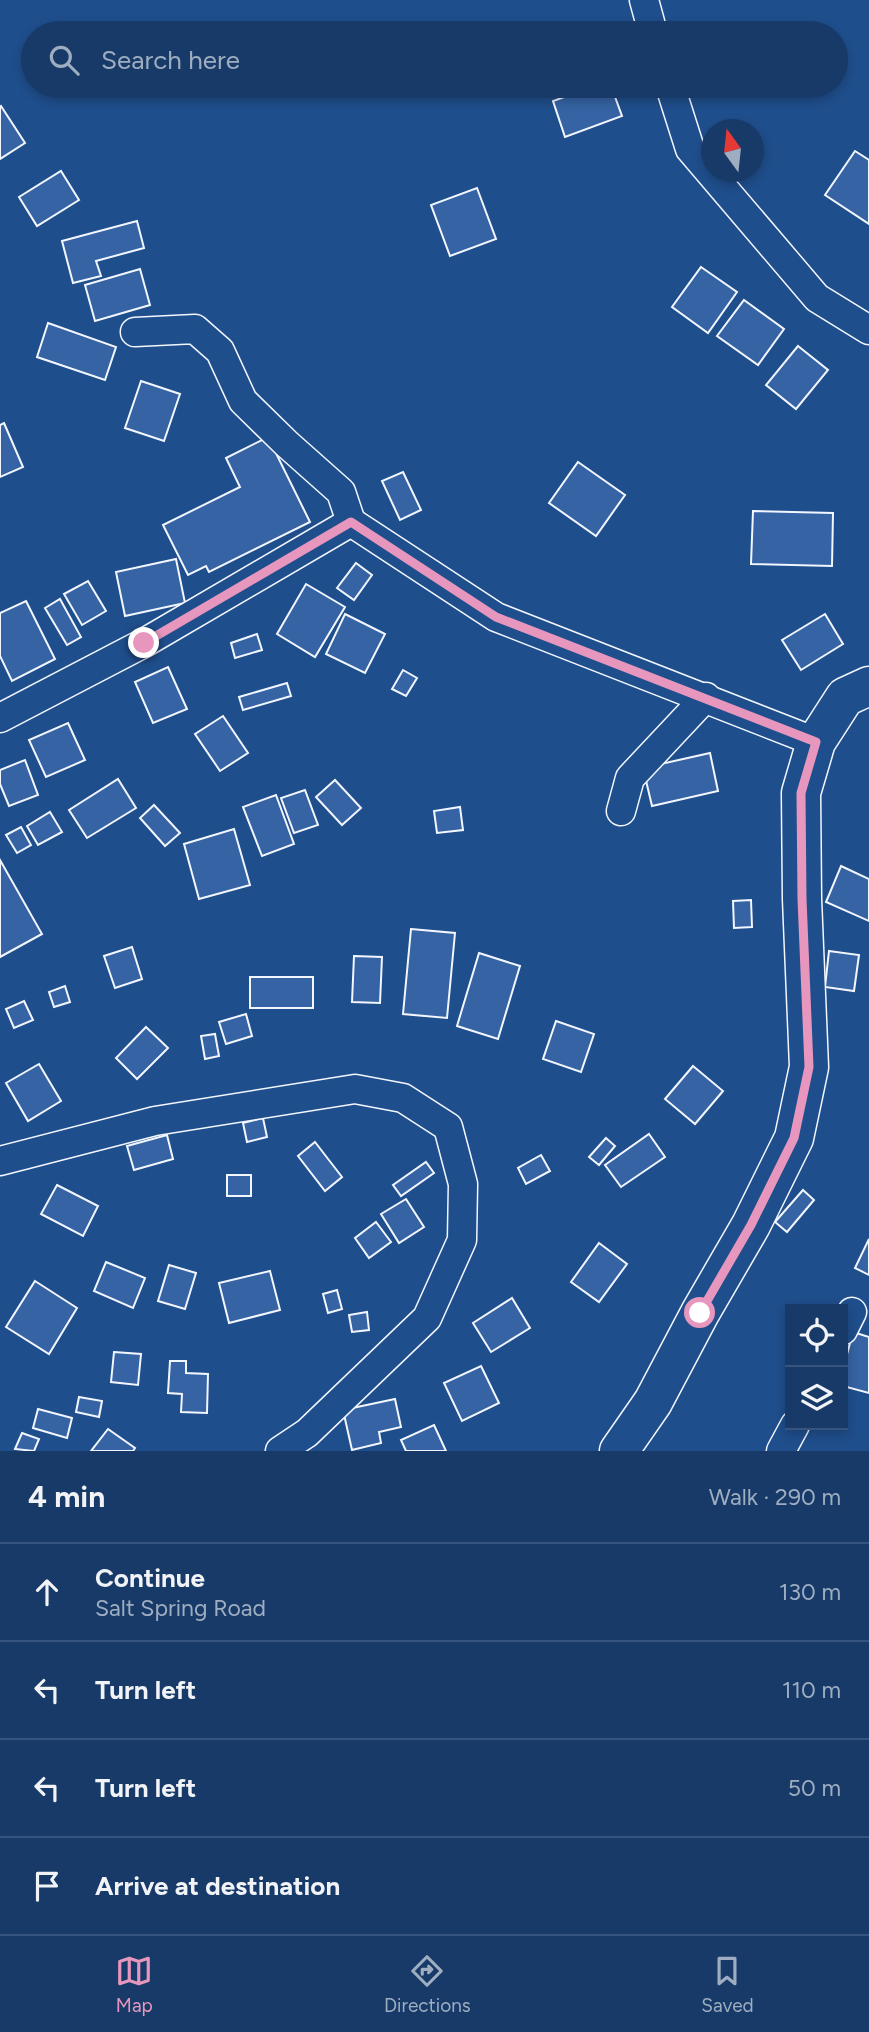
<!DOCTYPE html>
<html lang="en">
<head>
<meta charset="utf-8">
<style>
  :root { --surface:#173a69; --page:#244571; --text:#f1f3f6; --muted:#9eadc0; --line:#36547d; --accent:#e797bd }
  body { margin:0; font-family:Figtree,sans-serif; background:var(--page); color:var(--text) }
  .controls { position:absolute; right:21px; bottom:21px; display:grid; overflow:hidden; border-radius:0px; box-shadow:0 4px 10px #0003 }
  .controls button { width:63px; height:63px; display:grid; place-items:center; padding:0; border:0; border-bottom:2px solid var(--line); background:var(--surface); color:var(--text); font:35px sans-serif }
  .compass { position:absolute; left:701px; top:119px; width:63px; height:63px; border-radius:50%; background:var(--surface); box-shadow:0 4px 10px #0003; rotate:345deg }
  .stop { position:absolute; width:21px; height:21px; margin:-16px; border:5px solid #e797bd; border-radius:50%; background:#fff }
  .stop.end { background:#e797bd; border-color:#fff; box-shadow:0 2px 7px #0008 }
  .list { margin:0; padding:0; list-style:none }
  h2 { display:flex; justify-content:space-between; align-items:center; height:91px; margin:0; padding:0 28px; font-size:30px }
  h2 small { font-size:23px; font-weight:400; color:var(--muted) }
  .list li { display:grid; grid-template-columns:46px 1fr auto; gap:21px; align-items:center; box-sizing:border-box; height:98px; padding:0 28px; border-top:2px solid var(--line) }
  .list b { display:block; font-size:26px; white-space:nowrap }
  .list p { margin:0; font-size:23px; white-space:nowrap; color:var(--muted) }
  .list em { font-size:23px; font-style:normal; color:var(--muted) }
  .icon { flex:none; width:38px; height:38px; fill:none; stroke:currentColor; stroke-width:2; stroke-linecap:round; stroke-linejoin:round }
  .map { position:relative; flex:none; width:869px; height:1451px; overflow:hidden }
  .search { position:absolute; background:var(--surface); box-shadow:0 4px 10px #0003; left:21px; right:21px; top:21px; height:77px; display:flex; align-items:center; gap:18px; box-sizing:border-box; padding:0 24px; border-radius:38px; color:var(--muted); font-size:26px }
  .sheet { height:483px; background:var(--surface) }
  nav { display:flex; justify-content:space-around; align-items:center; box-sizing:border-box; height:98px; border-top:2px solid var(--line); background:var(--surface); font-size:19px; color:var(--muted) }
  nav a { display:grid; justify-items:center; gap:4px }
  nav .on { color:var(--accent) }
  .map>svg:first-child { display:block }
  .building { fill:#3563a3; stroke:#f2f6ff; stroke-width:2 }
  .lines { fill:none; stroke-linecap:round; stroke-linejoin:round }
  .street-casing { stroke:#f2f6ff; stroke-width:31 }
  .secondary-casing { stroke:#f2f6ff; stroke-width:41 }
  .street { stroke:#1f4e8c; stroke-width:28 }
  .secondary { stroke:#1f4e8c; stroke-width:38 }
  .route { stroke:#e797bd; stroke-width:9 }
</style>
</head>
<body>
<div class="map">
<svg width="869" height="1451" viewBox="0 0 869 1451">
  <rect width="100%" height="100%" fill="#1f4e8c"/>
  <g class="building">
    <polygon points="595,86 611,86 622,116 565,137 553,101"/>
    <polygon points="1,106 25,143 0,159 0,107"/>
    <polygon points="855,151 869,160 869,224 825,195"/>
    <polygon points="61,171 79,200 37,226 19,197"/>
    <polygon points="477,188 496,239 450,256 431,205"/>
    <polygon points="137,221 144,248 96,261 101,276 73,283 62,241"/>
    <polygon points="701,267 737,292 708,333 672,307"/>
    <polygon points="140,269 150,305 95,321 85,285"/>
    <polygon points="744,300 784,329 758,365 717,336"/>
    <polygon points="48,323 116,347 105,380 37,357"/>
    <polygon points="798,346 828,370 796,409 766,385"/>
    <polygon points="141,381 180,394 164,441 125,428"/>
    <polygon points="4,423 23,467 0,477 0,425"/>
    <polygon points="268,437 310,522 209,572 206,566 188,575 163,525 240,487 226,458"/>
    <polygon points="578,462 625,495 596,536 549,503"/>
    <polygon points="403,472 421,510 400,520 382,481"/>
    <polygon points="753,511 833,513 832,566 751,564"/>
    <polygon points="176,559 185,603 125,616 116,572"/>
    <polygon points="356,563 372,575 354,600 337,588"/>
    <polygon points="88,581 106,611 82,625 64,594"/>
    <polygon points="306,584 345,607 315,657 277,634"/>
    <polygon points="60,599 81,637 67,645 45,608"/>
    <polygon points="26,601 55,659 12,681 0,656 0,613"/>
    <polygon points="345,614 385,634 365,673 326,654"/>
    <polygon points="825,614 843,644 801,670 782,640"/>
    <polygon points="257,634 262,650 235,658 231,643"/>
    <polygon points="168,667 187,709 153,723 135,682"/>
    <polygon points="403,670 417,678 406,696 392,689"/>
    <polygon points="287,683 291,696 243,710 239,697"/>
    <polygon points="223,716 248,753 220,771 195,734"/>
    <polygon points="68,723 85,760 46,777 29,740"/>
    <polygon points="710,753 718,791 652,806 643,768"/>
    <polygon points="25,760 38,795 9,806 0,784 0,770"/>
    <polygon points="118,779 136,808 87,838 69,810"/>
    <polygon points="335,780 361,808 342,825 316,797"/>
    <polygon points="305,790 318,825 294,833 281,798"/>
    <polygon points="276,795 294,844 262,856 243,807"/>
    <polygon points="154,805 180,833 165,846 140,818"/>
    <polygon points="460,807 463,830 437,833 434,811"/>
    <polygon points="50,812 62,832 38,845 27,826"/>
    <polygon points="21,827 31,845 17,853 6,835"/>
    <polygon points="234,829 250,885 199,899 184,844"/>
    <polygon points="0,860 42,934 0,957"/>
    <polygon points="841,866 869,879 869,921 826,902"/>
    <polygon points="751,900 752,927 734,928 733,901"/>
    <polygon points="411,929 455,933 447,1018 403,1014"/>
    <polygon points="132,947 142,979 115,988 104,956"/>
    <polygon points="829,951 859,955 854,991 825,987"/>
    <polygon points="479,953 520,966 498,1039 457,1026"/>
    <polygon points="354,956 382,957 380,1003 352,1002"/>
    <rect x="250" y="977" width="63" height="31"/>
    <polygon points="65,986 70,1002 54,1007 49,992"/>
    <polygon points="24,1001 33,1020 14,1028 6,1009"/>
    <polygon points="246,1014 252,1036 226,1044 219,1022"/>
    <polygon points="556,1021 594,1034 581,1072 543,1059"/>
    <polygon points="146,1027 168,1048 137,1079 116,1058"/>
    <polygon points="215,1034 219,1056 205,1059 201,1036"/>
    <polygon points="39,1064 61,1101 28,1121 6,1083"/>
    <polygon points="693,1066 723,1091 695,1124 665,1099"/>
    <polygon points="263,1118 267,1137 247,1142 243,1123"/>
    <polygon points="649,1134 665,1157 621,1187 605,1165"/>
    <polygon points="167,1135 173,1159 134,1170 127,1146"/>
    <polygon points="606,1138 615,1146 599,1165 589,1157"/>
    <polygon points="315,1142 342,1177 325,1191 298,1156"/>
    <polygon points="541,1155 550,1171 526,1184 518,1168"/>
    <polygon points="426,1162 434,1173 401,1196 393,1185"/>
    <rect x="227" y="1175" width="24" height="21"/>
    <polygon points="57,1185 98,1206 83,1236 41,1214"/>
    <polygon points="803,1190 814,1200 787,1232 775,1222"/>
    <polygon points="406,1199 424,1227 399,1243 381,1214"/>
    <polygon points="376,1222 391,1242 369,1258 355,1238"/>
    <polygon points="869,1239 869,1275 855,1268"/>
    <polygon points="599,1243 627,1264 599,1302 571,1282"/>
    <polygon points="106,1262 145,1278 133,1308 94,1291"/>
    <polygon points="169,1265 196,1273 185,1309 158,1301"/>
    <polygon points="270,1271 280,1310 229,1323 219,1283"/>
    <polygon points="35,1281 77,1308 49,1354 6,1327"/>
    <polygon points="337,1290 342,1309 328,1313 323,1294"/>
    <polygon points="512,1298 530,1328 491,1352 473,1323"/>
    <polygon points="367,1312 369,1330 352,1332 349,1315"/>
    <polygon points="853,1332 869,1337 869,1393 843,1386 843,1369"/>
    <polygon points="114,1352 141,1354 138,1385 111,1382"/>
    <polygon points="170,1361 186,1361 186,1373 208,1374 207,1413 181,1412 182,1394 168,1393"/>
    <polygon points="481,1366 499,1403 462,1421 444,1383"/>
    <polygon points="79,1397 102,1401 99,1417 76,1412"/>
    <polygon points="395,1399 401,1427 379,1432 381,1443 352,1450 343,1410"/>
    <polygon points="38,1409 72,1418 67,1438 33,1428"/>
    <polygon points="434,1425 446,1451 406,1451 401,1440"/>
    <polygon points="108,1429 135,1448 133,1451 91,1451"/>
    <polygon points="22,1433 39,1439 34,1451 15,1449"/>
  </g>
  <g class="lines">
    <defs>
      <g id="street">
        <polyline points="644,0 653,33"/>
        <polyline points="670,86 690,149 817,298 869,330"/>
        <polyline points="135,332 195,329 220,351 243,401 287,444 341,492 351,522"/>
        <polyline points="0,718 144,643 351,522 496,617 816,742"/>
        <polyline points="621,811 630,778 706,697"/>
        <polyline points="0,1161 155,1121 355,1089 403,1098 448,1127 463,1184 462,1240 427,1318 307,1433 280,1451"/>
        <polyline points="843,1330 852,1312"/>
        <polyline points="781,1451 795,1425"/>
      </g>
      <polyline id="secondary" points="619,1451 653,1402 700,1313 751,1225 794,1138 809,1067 802,899 801,793 816,742 845,697 869,686"/>
    </defs>
    <use href="#street" class="street-casing"/>
    <use href="#secondary" class="secondary-casing"/>
    <use href="#street" class="street"/>
    <use href="#secondary" class="secondary"/>
  </g>
  <g class="lines">
    <polyline class="route" points="144,643 351,522 496,617 816,742 801,793 802,899 809,1067 794,1138 751,1225 700,1313"/>
  </g>
</svg>
<div class="controls">
<button><svg class="icon" aria-label="locate" viewBox="0 0 24 24"><circle cx="12" cy="12" r="6"/><path d="M12 2v4M12 18v4M2 12h4M18 12h4"/></svg></button>
<button><svg class="icon" aria-label="layers" viewBox="0 0 24 24"><path d="M12 4l9 5-9 5-9-5zM3 14l9 5 9-5"/></svg></button>
</div>
<svg class="compass" viewBox="-18 -18 36 36"><path d="M0-13l5 13h-10z" fill="#e53935"/><path d="M0 13l5-13h-10z" fill="#9eadc0"/></svg>
<div class="stop" style="left:700px;top:1313px"></div>
<div class="stop end" style="left:144px;top:643px"></div>
<div class="search"><svg class="icon" aria-label="search" viewBox="0 0 24 24"><circle cx="10" cy="10" r="6"/><path d="M15 15l6 6"/></svg>Search here</div>
</div>
<section class="sheet">
<h2>4 min<small>Walk · 290 m</small></h2>
<ul class="list">
<li><svg class="icon" aria-label="ahead" viewBox="0 0 24 24"><path d="M12 20V5M6 11l6-6 6 6"/></svg><div><b>Continue</b><p>Salt Spring Road</p></div><em>130 m</em></li>
<li><svg class="icon" aria-label="left" viewBox="0 0 24 24"><path d="M17 20v-9H6M10 6l-5 5 5 5"/></svg><div><b>Turn left</b></div><em>110 m</em></li>
<li><svg class="icon" aria-label="left" viewBox="0 0 24 24"><path d="M17 20v-9H6M10 6l-5 5 5 5"/></svg><div><b>Turn left</b></div><em>50 m</em></li>
<li><svg class="icon" aria-label="arrive" viewBox="0 0 24 24"><path d="M6 21V4h12l-3 4 3 4H6"/></svg><div><b>Arrive at destination</b></div></li>
</ul>
</section>
<nav>
<a class="on"><svg class="icon" aria-label="map" viewBox="0 0 24 24"><path d="M3 6l6-2 6 2 6-2v14l-6 2-6-2-6 2zM9 4v14M15 6v14"/></svg>Map</a>
<a><svg class="icon" aria-label="directions" viewBox="0 0 24 24"><path d="M12 3l9 9-9 9-9-9zM9 14v-3h6M13 9l2 2-2 2"/></svg>Directions</a>
<a><svg class="icon" aria-label="saved" viewBox="0 0 24 24"><path d="M7 4h10v16l-5-4-5 4z"/></svg>Saved</a>
</nav>
</body>
</html>
